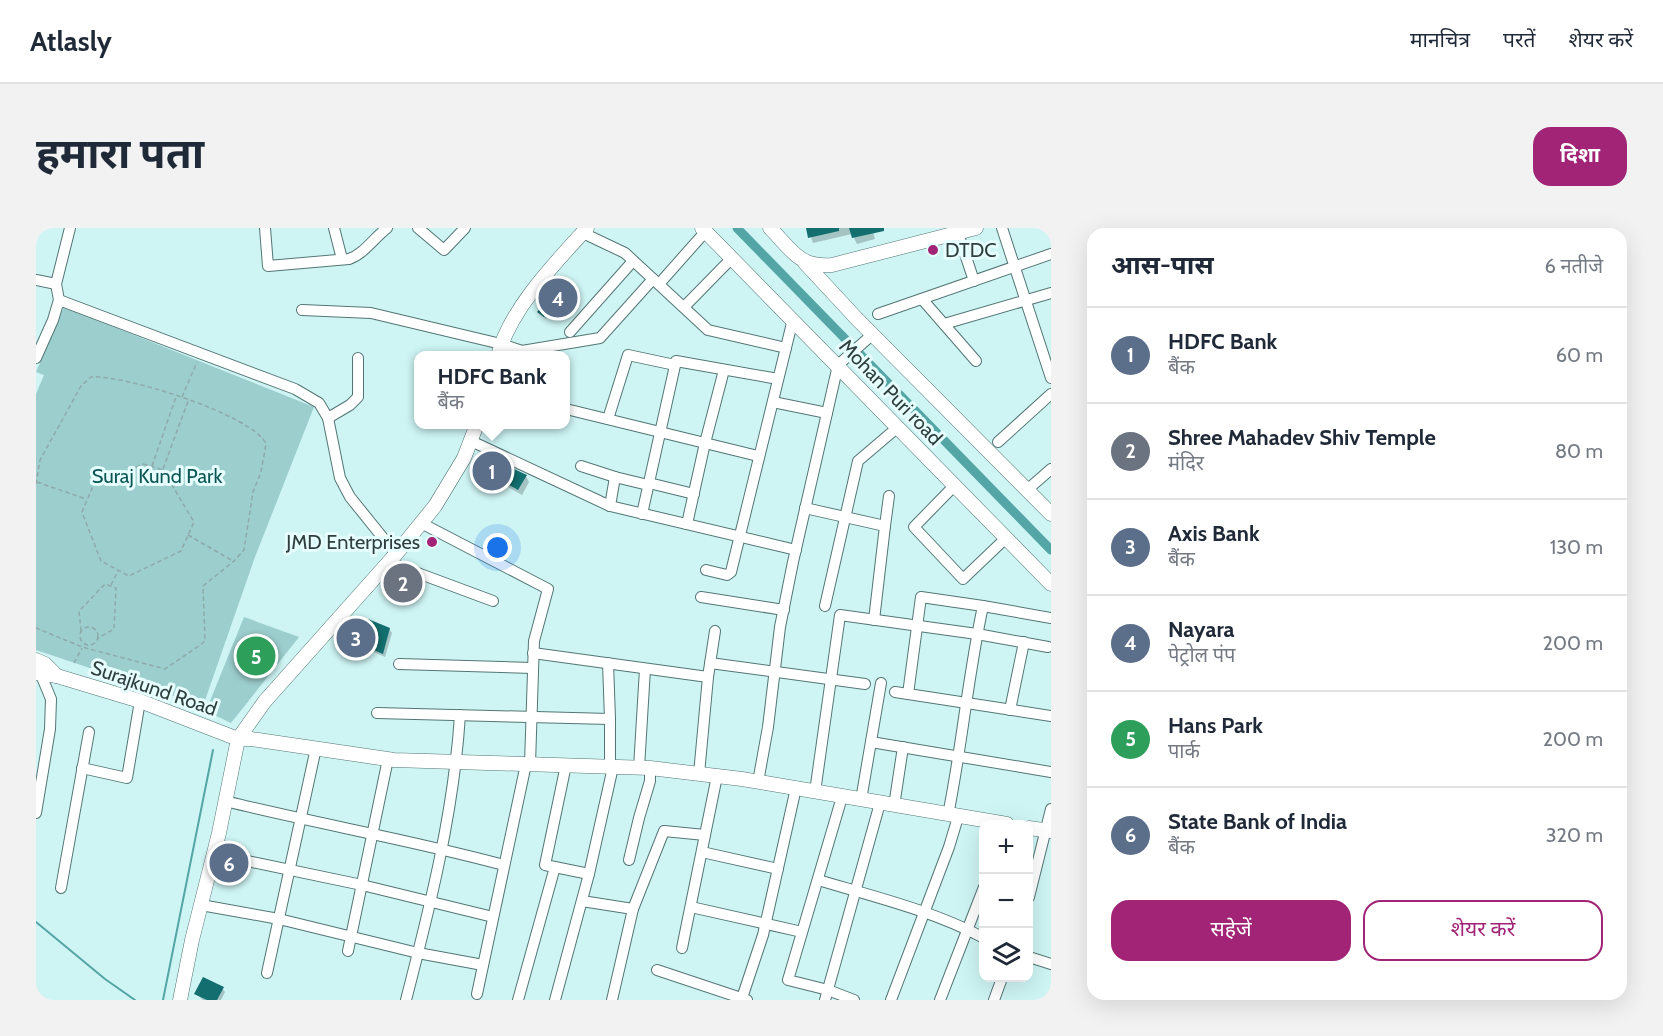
<!DOCTYPE html>
<html lang="hi">
<head>
<meta charset="utf-8">
<style>
  :root { --surface:#fff; --page:#f2f2f3; --text:#1f2937; --muted:#747a83; --line:#e0e1e3; --accent:#a12477 }
  body { margin:0; font-family:Cabin,"Noto Sans Devanagari",sans-serif; background:var(--page); color:var(--text) }
  .controls { position:absolute; right:18px; bottom:18px; display:grid; overflow:hidden; border-radius:12px; box-shadow:0 6px 24px #0002 }
  .controls button { width:54px; height:54px; display:grid; place-items:center; padding:0; border:0; border-bottom:2px solid var(--line); background:var(--surface); color:var(--text); font:30px sans-serif }
  .you { position:absolute; left:462px; top:320px; width:21px; height:21px; margin:-15px; border:4px solid #fff; border-radius:50%; background:#1a73e8; box-shadow:0 0 0 9px #1a73e833 }
  .badge { display:grid; place-items:center; width:39px; height:39px; border-radius:50%; background:var(--accent); color:#fff; font-size:20px; font-weight:700 }
  .pin { position:absolute; translate:-50% -50%; border:3px solid #fff; box-shadow:0 2px 6px #0006 }
  .popup { position:absolute; left:378px; top:123px; width:156px; height:78px; box-sizing:border-box; display:grid; place-content:center; border-radius:12px; background:var(--surface); filter:drop-shadow(0 2px 4px #0005); font-size:20px; white-space:nowrap; color:var(--muted) }
  .popup b { font-size:22px; color:var(--text) }
  .popup::after { content:''; position:absolute; left:50%; top:100%; margin-left:-12px; border:12px solid transparent; border-top-color:var(--surface) }
  .list { margin:0; padding:0; list-style:none }
  h2 { display:flex; justify-content:space-between; align-items:center; height:78px; margin:0; padding:0 24px; font-size:26px }
  h2 small { font-size:20px; font-weight:400; color:var(--muted) }
  .list li { display:grid; grid-template-columns:39px 1fr auto; gap:18px; align-items:center; box-sizing:border-box; height:96px; padding:0 24px; border-top:2px solid var(--line) }
  .list b { display:block; font-size:22px; white-space:nowrap }
  .list p { margin:0; font-size:20px; white-space:nowrap; color:var(--muted) }
  .list em { font-size:20px; font-style:normal; color:var(--muted) }
  .actions { display:flex; gap:12px; padding:18px 24px }
  .actions a { flex:1; padding:14px 0; border:2px solid var(--accent); border-radius:18px; text-align:center; font-size:21px; color:var(--accent) }
  .actions .main { background:var(--accent); color:#fff }
  .icon { flex:none; width:33px; height:33px; fill:none; stroke:currentColor; stroke-width:2; stroke-linecap:round; stroke-linejoin:round }
  .map { position:relative; flex:none; width:1015px; height:772px; overflow:hidden; border-radius:18px }
  header { display:flex; align-items:center; gap:36px; box-sizing:border-box; height:84px; padding:0 30px; background:var(--surface); border-bottom:2px solid var(--line) }
  header strong { font-size:28px }
  nav { display:flex; gap:33px; margin-inline-start:auto; font-size:21px }
  .intro { display:flex; align-items:center; justify-content:space-between; box-sizing:border-box; height:144px; padding:0 36px }
  h1 { margin:0; font-size:42px }
  .button { padding:15px 27px; border-radius:18px; background:var(--accent); color:#fff; font-size:21px; font-weight:700 }
  main { display:flex; gap:36px; padding:0 36px }
  aside { flex:1; background:var(--surface); border-radius:18px; box-shadow:0 6px 24px #0002 }
  .map>svg:first-child { display:block }
  .green { fill:#9ccecd }
  .shadow { fill:#0003 }
  .lines { fill:none; stroke-linecap:round; stroke-linejoin:round }
  .stream { stroke:#54a5a5; stroke-width:2 }
  .canal { stroke:#54a5a5; stroke-width:9 }
  .building { fill:#136f6f }
  .minor-casing { stroke:#537675; stroke-width:12 }
  .tertiary-casing { stroke:#537675; stroke-width:15 }
  .path { stroke:#8daaa9; stroke-width:1.5; stroke-dasharray:4.5 3; stroke-linecap:butt }
  .minor { stroke:#fff; stroke-width:10 }
  .tertiary { stroke:#fff; stroke-width:14 }
  .poi-dot { fill:#a12477; stroke:#e7fefe; stroke-width:2 }
  .labels { text-anchor:middle; dominant-baseline:central; stroke-width:6; stroke-linejoin:round; paint-order:stroke }
  .poi-label { font-size:20px; fill:#2f3f3e; stroke:#e7fefe; text-anchor:start }
  .street-label { font-size:20px; fill:#2f3f3e; stroke:#e7fefe }
  .park-label { font-size:20px; fill:#0c5555; stroke:#e7fefe }
</style>
</head>
<body>
<header>
<strong>Atlasly</strong>
<nav><a>मानचित्र</a><a>परतें</a><a>शेयर करें</a></nav>
</header>
<div class="intro"><h1>हमारा पता</h1><a class="button">दिशा</a></div>
<main>
<div class="map">
<svg width="1015" height="772" viewBox="0 0 1015 772">
  <rect width="100%" height="100%" fill="#cef4f4"/>
  <g class="green">
    <polygon points="28,79 278,179 219,329 167,478 0,422 0,166 8,147 0,144"/>
    <polygon points="208,389 263,409 195,495 170,483"/>
  </g>
  <g class="shadow">
    <polygon points="772,0 836,0 839,11 821,16 816,6 777,15"/>
    <polygon points="528,70 529,72 524,79 521,77 510,91 504,86"/>
    <polygon points="453,244 490,248 493,254 486,267 456,250"/>
    <polygon points="353,401 356,405 349,429 317,415 315,411"/>
    <polygon points="191,638 203,640 203,646 191,644"/>
    <polygon points="186,760 189,764 185,772 167,772 160,766"/>
  </g>
  <g class="lines">
    <g class="stream">
      <polyline points="0,694 69,751 99,772"/>
      <polyline points="127,772 177,522"/>
    </g>
    <polyline class="canal" points="701,0 1015,322"/>
  </g>
  <g class="building">
    <polygon points="770,0 803,0 803,3 772,10"/>
    <polygon points="813,0 848,0 848,3 816,10"/>
    <polygon points="521,62 529,69 522,77 520,76 508,89 501,84"/>
    <polygon points="458,232 491,247 482,262 451,244"/>
    <polygon points="332,391 354,400 347,426 313,411"/>
    <polygon points="167,749 188,759 181,772 171,772 158,766"/>
  </g>
  <g class="lines">
    <defs>
      <g id="minor">
        <path d="M 229,0 L 232,38 L 313,31 C 328,26 338,10 351,0"/>
        <polyline points="298,0 306,31"/>
        <polyline points="382,0 408,22 429,0"/>
        <polyline points="966,0 1015,150"/>
        <polyline points="547,5 589,25 672,102 750,120"/>
        <polyline points="922,5 938,53"/>
        <polyline points="0,52 20,56"/>
        <polyline points="623,56 670,3"/>
        <polyline points="886,71 940,133"/>
        <polyline points="23,72 259,161 283,175 292,190 304,250 314,269 360,326"/>
        <polyline points="648,79 696,30"/>
        <polyline points="266,82 335,85 465,116 486,123 564,110 617,51"/>
        <polyline points="842,86 1015,26"/>
        <polyline points="908,96 1015,65"/>
        <polyline points="534,104 597,33"/>
        <polyline points="0,130 17,92 23,72 20,56 34,0"/>
        <polyline points="737,174 791,185"/>
        <polyline points="530,181 722,228"/>
        <polyline points="292,190 314,177 322,169 322,130"/>
        <polyline points="572,191 592,127 639,137"/>
        <polyline points="435,213 574,278 760,322"/>
        <polyline points="962,214 1015,166"/>
        <polyline points="545,238 579,249"/>
        <polyline points="613,255 658,266"/>
        <polyline points="919,257 878,299 927,351 970,310"/>
        <polyline points="991,262 1015,241"/>
        <polyline points="574,278 579,249 612,257"/>
        <polyline points="769,280 849,298 838,392"/>
        <polyline points="606,286 640,133 742,151"/>
        <polyline points="385,295 512,361 498,413 494,536"/>
        <polyline points="651,296 669,215 688,142"/>
        <polyline points="849,298 853,268"/>
        <polyline points="352,334 457,373"/>
        <polyline points="670,342 691,347 695,344 757,91"/>
        <polyline points="665,369 748,382"/>
        <polyline points="789,378 822,233 862,199"/>
        <polyline points="947,378 1015,390"/>
        <polyline points="497,425 672,449"/>
        <polyline points="572,435 574,491 574,539"/>
        <polyline points="674,435 829,456"/>
        <polyline points="363,436 496,440"/>
        <polyline points="859,464 1015,488"/>
        <path d="M 872,466 L 885,369 L 947,378 C 932,447 926,518 912,587"/>
        <polyline points="974,482 988,414"/>
        <polyline points="341,485 574,491"/>
        <polyline points="835,514 1015,544"/>
        <polyline points="530,537 509,637 553,646"/>
        <polyline points="46,540 91,550 104,473"/>
        <polyline points="603,540 609,441"/>
        <polyline points="663,546 672,449 679,403"/>
        <polyline points="722,554 732,499 744,399 757,334 802,137 837,106"/>
        <polyline points="779,564 804,387 941,406 1012,419"/>
        <polyline points="806,569 752,752 792,762 818,772"/>
        <polyline points="825,572 845,455"/>
        <path d="M 189,573 C 282,596 376,612 468,637"/>
        <polyline points="858,578 867,519"/>
        <polyline points="0,585 14,501 15,471 5,447 7,442"/>
        <polyline points="666,624 742,641"/>
        <polyline points="178,626 326,657 457,689"/>
        <polyline points="593,632 603,590 614,553 614,540"/>
        <path d="M 782,652 C 836,668 898,683 948,710"/>
        <polyline points="25,660 53,504"/>
        <polyline points="993,669 1015,581"/>
        <polyline points="546,673 597,681"/>
        <polyline points="165,677 243,691 382,725 447,737"/>
        <polyline points="655,679 766,704"/>
        <polyline points="646,720 681,548"/>
        <polyline points="312,723 352,531"/>
        <polyline points="993,729 1015,736"/>
        <polyline points="621,742 711,772"/>
        <polyline points="231,745 280,520"/>
        <polyline points="441,766 490,536"/>
        <polyline points="706,770 727,707 760,560"/>
        <path d="M 370,772 C 394,679 418,583 424,487"/>
        <polyline points="482,772 519,639"/>
        <polyline points="519,772 553,646 577,539"/>
        <polyline points="576,772 597,681 628,603 669,607"/>
        <polyline points="789,772 844,575"/>
        <polyline points="855,772 913,619 922,589"/>
        <polyline points="904,772 948,659"/>
        <polyline points="958,772 966,750"/>
      </g>
      <g id="tertiary">
        <polyline points="666,0 1015,356"/>
        <path d="M 734,0 C 755,21 763,40 796,37 L 940,0"/>
        <polyline points="769,35 821,91 1015,286"/>
        <path d="M 462,128 C 473,82 520,34 551,0"/>
        <polyline points="0,432 9,436 21,448"/>
        <polyline points="0,445 21,448 104,473 202,511 215,511 358,532 614,540 706,551 971,596"/>
        <polyline points="993,600 1015,603"/>
        <polyline points="144,772 156,712 183,605 202,511 229,473 360,326 399,278 428,230 441,196"/>
      </g>
    </defs>
    <use href="#minor" class="minor-casing"/>
    <use href="#tertiary" class="tertiary-casing"/>
    <g class="path">
      <polyline points="146,169 161,134"/>
      <polygon points="107,236 127,242 158,294 145,323 93,348 65,333 46,284 57,258"/>
      <polyline points="116,238 140,169"/>
      <polyline points="127,241 152,173"/>
      <polyline points="1,254 50,271"/>
      <path d="M 0,256 L 4,232 L 45,158 L 55,149 C 86,146 218,187 230,216 L 225,244 L 217,264 L 208,322 L 198,333 L 167,358 L 169,412 L 167,415 L 129,441 L 46,419 L 0,400"/>
      <polyline points="152,307 197,333"/>
      <polyline points="75,357 82,343"/>
      <circle cx="53" cy="408" r="9"/>
      <polyline points="45,403 43,383 45,381 69,356 80,360 78,401 61,411"/>
      <polyline points="38,435 46,420"/>
    </g>
    <use href="#minor" class="minor"/>
    <use href="#tertiary" class="tertiary"/>
  </g>
  <g class="poi-dot">
    <circle cx="897" cy="22" r="6"/>
    <circle cx="396" cy="314" r="6"/>
  </g>
  <g class="labels">
    <g class="poi-label">
      <text x="909" y="22">DTDC</text>
      <text x="384" y="314" text-anchor="end">JMD Enterprises</text>
    </g>
    <g class="street-label">
      <text transform="translate(855 164) rotate(46)">Mohan Puri road</text>
      <text transform="translate(118 460) rotate(19)">Surajkund Road</text>
    </g>
    <g class="park-label">
      <text x="121" y="248">Suraj Kund Park</text>
    </g>
  </g>
</svg>
<div class="controls">
<button>+</button>
<button>−</button>
<button><svg class="icon" aria-label="layers" viewBox="0 0 24 24"><path d="M12 4l9 5-9 5-9-5zM3 14l9 5 9-5"/></svg></button>
</div>
<div class="you"></div>
<div class="pin badge" style="left:456px;top:243px;background:#5c6f8a">1</div>
<div class="popup"><b>HDFC Bank</b>बैंक</div>
<div class="pin badge" style="left:367px;top:355px;background:#6b7280">2</div>
<div class="pin badge" style="left:320px;top:410px;background:#5c6f8a">3</div>
<div class="pin badge" style="left:522px;top:70px;background:#5c6f8a">4</div>
<div class="pin badge" style="left:220px;top:428px;background:#2e9e5b">5</div>
<div class="pin badge" style="left:193px;top:635px;background:#5c6f8a">6</div>
</div>
<aside>
<h2>आस-पास<small>6 नतीजे</small></h2>
<ul class="list">
<li><span class="badge" style="background:#5c6f8a">1</span><div><b>HDFC Bank</b><p>बैंक</p></div><em>60 m</em></li>
<li><span class="badge" style="background:#6b7280">2</span><div><b>Shree Mahadev Shiv Temple</b><p>मंदिर</p></div><em>80 m</em></li>
<li><span class="badge" style="background:#5c6f8a">3</span><div><b>Axis Bank</b><p>बैंक</p></div><em>130 m</em></li>
<li><span class="badge" style="background:#5c6f8a">4</span><div><b>Nayara</b><p>पेट्रोल पंप</p></div><em>200 m</em></li>
<li><span class="badge" style="background:#2e9e5b">5</span><div><b>Hans Park</b><p>पार्क</p></div><em>200 m</em></li>
<li><span class="badge" style="background:#5c6f8a">6</span><div><b>State Bank of India</b><p>बैंक</p></div><em>320 m</em></li>
</ul>
<div class="actions"><a class="main">सहेजें</a><a>शेयर करें</a></div>
</aside>
</main>
</body>
</html>
